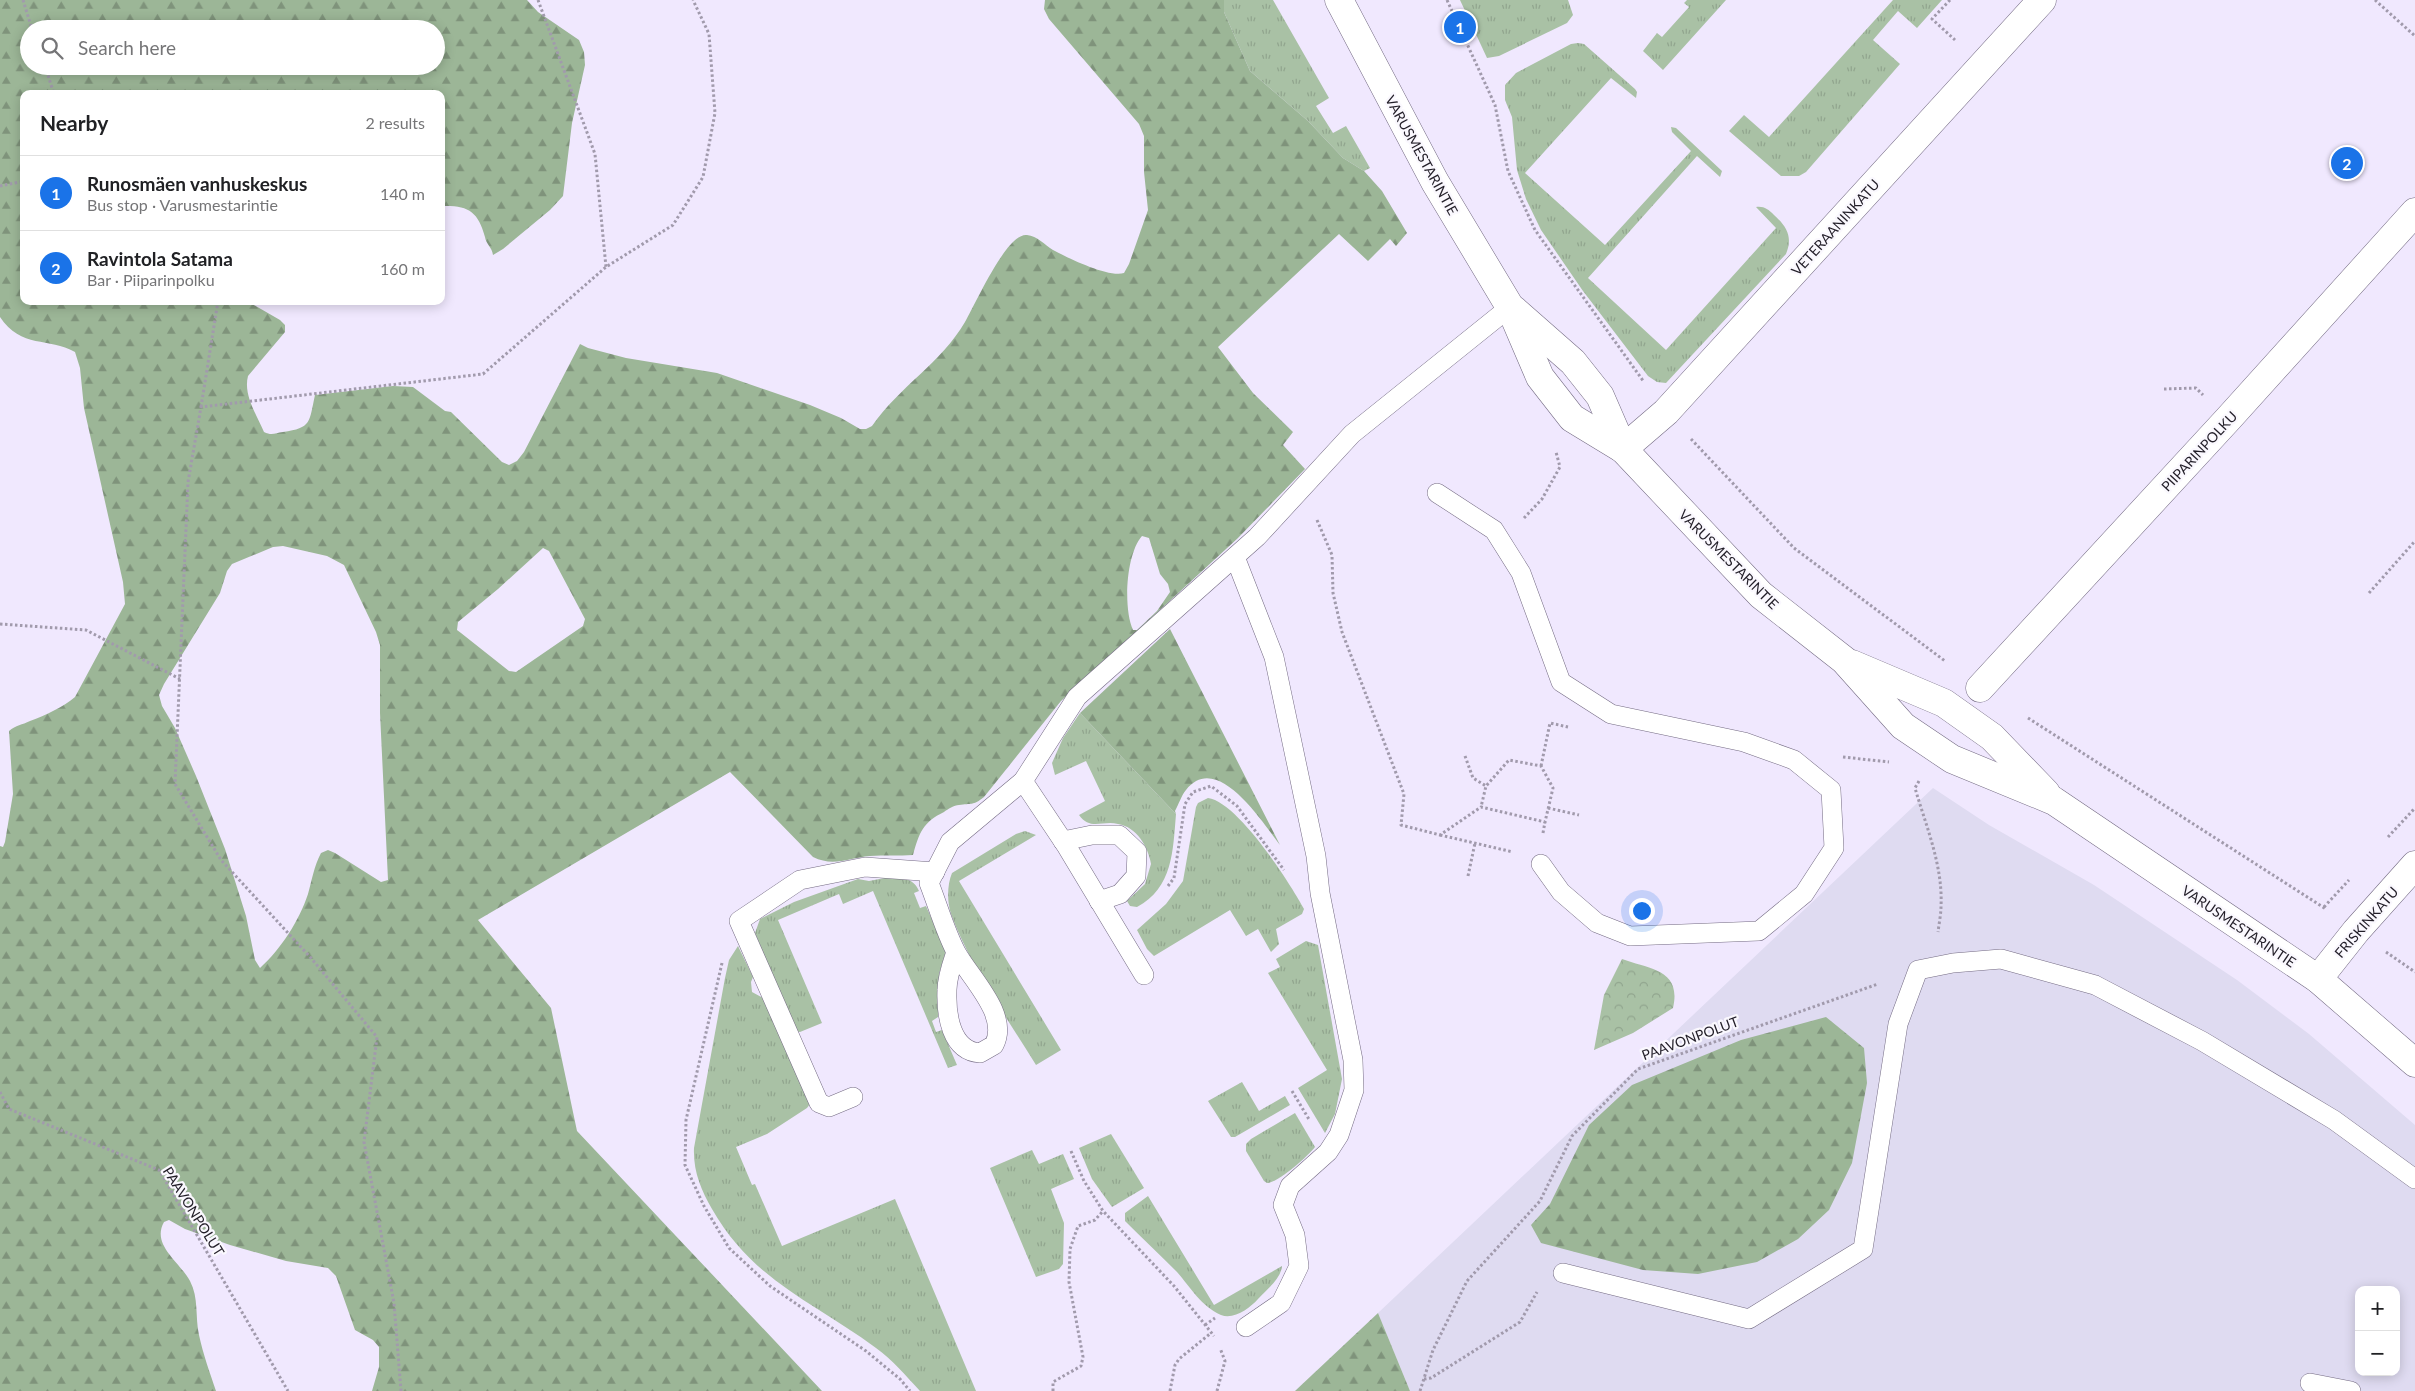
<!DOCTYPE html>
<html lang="en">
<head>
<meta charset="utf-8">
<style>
  :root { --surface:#fff; --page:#f2f2f2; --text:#202124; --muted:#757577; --line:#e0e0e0; --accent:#1a73e8 }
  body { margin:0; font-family:Lato,sans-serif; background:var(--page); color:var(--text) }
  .controls { position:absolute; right:15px; bottom:15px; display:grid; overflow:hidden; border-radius:10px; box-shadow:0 2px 12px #0003 }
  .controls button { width:45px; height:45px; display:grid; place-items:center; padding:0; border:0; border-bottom:1px solid var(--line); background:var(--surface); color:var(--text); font:25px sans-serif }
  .you { position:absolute; left:1641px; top:910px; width:18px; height:18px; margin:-12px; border:4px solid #fff; border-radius:50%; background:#1a73e8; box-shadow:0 0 0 8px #1a73e833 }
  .badge { display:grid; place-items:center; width:32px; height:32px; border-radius:50%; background:var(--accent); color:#fff; font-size:16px; font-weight:700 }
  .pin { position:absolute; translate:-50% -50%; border:2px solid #fff; box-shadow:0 1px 5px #0006 }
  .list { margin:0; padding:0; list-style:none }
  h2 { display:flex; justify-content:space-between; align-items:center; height:65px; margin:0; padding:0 20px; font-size:21px }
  h2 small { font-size:16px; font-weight:400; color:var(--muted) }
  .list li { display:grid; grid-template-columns:32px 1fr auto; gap:15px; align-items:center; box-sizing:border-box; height:75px; padding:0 20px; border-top:1px solid var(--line) }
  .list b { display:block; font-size:19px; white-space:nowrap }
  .list p { margin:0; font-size:16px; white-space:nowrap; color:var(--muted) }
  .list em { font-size:16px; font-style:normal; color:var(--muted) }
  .icon { flex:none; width:28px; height:28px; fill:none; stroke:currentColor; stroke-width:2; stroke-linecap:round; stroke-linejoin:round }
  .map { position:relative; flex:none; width:2415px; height:1391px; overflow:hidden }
  .search { position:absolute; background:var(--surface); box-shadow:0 2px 12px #0003; left:20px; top:20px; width:425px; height:55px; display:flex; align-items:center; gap:12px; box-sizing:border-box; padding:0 18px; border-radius:28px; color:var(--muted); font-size:19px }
  .panel { position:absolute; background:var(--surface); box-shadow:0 2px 12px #0003; left:20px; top:90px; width:425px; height:215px; border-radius:10px }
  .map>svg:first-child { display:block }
  .education { fill:#dfdbf1; fill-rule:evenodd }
  .grass { fill:url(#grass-tufts) }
  .forest { fill:url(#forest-firs); fill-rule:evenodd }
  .park { fill:url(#park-crowns) }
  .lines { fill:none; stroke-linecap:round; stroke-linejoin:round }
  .service-casing { stroke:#746b83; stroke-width:20 }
  .pedestrian-casing { stroke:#746b83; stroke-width:29 }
  .minor-casing { stroke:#746b83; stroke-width:29 }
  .tertiary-casing { stroke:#746b83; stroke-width:29 }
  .path { stroke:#a19aac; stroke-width:3; stroke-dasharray:2.5 2.5; stroke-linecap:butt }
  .service { stroke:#fff; stroke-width:19 }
  .pedestrian { stroke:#fff; stroke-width:28 }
  .minor { stroke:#fff; stroke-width:28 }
  .tertiary { stroke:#fff; stroke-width:28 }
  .labels { text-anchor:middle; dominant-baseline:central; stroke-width:4.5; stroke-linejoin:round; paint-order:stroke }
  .street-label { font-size:14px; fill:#221e28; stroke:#faf8fe }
</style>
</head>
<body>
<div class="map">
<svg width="2415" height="1391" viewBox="0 0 2415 1391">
  <defs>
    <pattern id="grass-tufts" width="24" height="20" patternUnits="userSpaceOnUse" patternTransform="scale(1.25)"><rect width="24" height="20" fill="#a9c1a5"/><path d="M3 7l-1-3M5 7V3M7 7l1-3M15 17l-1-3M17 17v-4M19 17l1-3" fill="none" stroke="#91a58e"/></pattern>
    <pattern id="forest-firs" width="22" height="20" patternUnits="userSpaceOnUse" patternTransform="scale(1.25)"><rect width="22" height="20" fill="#9cb697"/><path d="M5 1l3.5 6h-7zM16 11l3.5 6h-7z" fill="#7f937b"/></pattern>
    <pattern id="park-crowns" width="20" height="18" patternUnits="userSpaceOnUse" patternTransform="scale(1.25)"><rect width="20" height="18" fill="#a9c1a5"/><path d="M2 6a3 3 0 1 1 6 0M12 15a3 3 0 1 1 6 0" fill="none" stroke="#91a58e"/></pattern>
  </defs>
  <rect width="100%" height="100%" fill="#f0e8fe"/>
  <path class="education" d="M 1933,788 L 1989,825 L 2094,885 L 2237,980 L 2309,1034 L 2415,1125 L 2415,1391 L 1410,1391 L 1378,1313 ZM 2359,1290 L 2396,1290 L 2396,1372 L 2359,1372 Z"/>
  <g class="grass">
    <polygon points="1224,0 1273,0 1329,98 1316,106 1333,133 1346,126 1370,168 1364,171 1343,158 1308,121 1250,71 1224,12"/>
    <polygon points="1460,0 1568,0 1573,15 1567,23 1499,56 1487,58"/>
    <polygon points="1687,0 1726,0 1663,70 1643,51 1657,33 1662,37 1689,7 1684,3"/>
    <polygon points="1893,0 1942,0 1917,28 1898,11 1873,40 1900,64 1806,172 1799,176 1781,176 1729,131 1744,115 1769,137"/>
    <path d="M 1578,43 L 1584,44 L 1635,89 L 1637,92 L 1636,98 L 1611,78 L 1525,173 L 1605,245 L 1691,151 L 1672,132 L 1671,127 L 1676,128 L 1722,171 L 1720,177 L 1697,156 L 1588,278 L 1666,350 L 1776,228 L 1756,207 C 1764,206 1768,209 1774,215 C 1787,227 1793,237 1786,254 L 1666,383 L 1657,382 L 1648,376 L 1583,291 L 1541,230 L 1526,199 L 1517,170 L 1512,117 L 1505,100 L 1505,85 L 1516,73 L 1571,44 Z"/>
    <path d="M 1080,713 L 1176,814 C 1173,850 1173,888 1137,907 L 1130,906 L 1127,901 L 1145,884 L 1151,864 C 1148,847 1137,827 1118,824 C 1103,820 1090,831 1079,815 L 1105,801 L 1086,761 L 1055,775 L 1052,763 L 1063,738 Z"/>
    <path d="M 1208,798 C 1238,802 1290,883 1304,909 L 1302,914 L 1276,929 L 1279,944 L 1271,952 L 1258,929 L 1246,936 L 1230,910 L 1154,956 L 1147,949 L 1137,930 L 1166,904 L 1183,881 L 1196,807 L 1198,803 Z"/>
    <path d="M 1025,831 L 1036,835 L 959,881 L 1061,1050 L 1036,1065 C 1007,1018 970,966 951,914 C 947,902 947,885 952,873 L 1016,834 Z"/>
    <path d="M 890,877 C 902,878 914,878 919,891 L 914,893 L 920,908 L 926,906 L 946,951 L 939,974 L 938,1017 L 932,1021 L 936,1032 L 942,1030 L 957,1065 L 948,1068 L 873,891 L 843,904 L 839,894 L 778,920 L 822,1023 L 800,1032 L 795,1031 L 755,933 L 760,919 L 794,902 L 858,879 L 869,881 Z"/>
    <polygon points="1306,941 1318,945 1342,1079 1335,1114 1325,1133 1298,1088 1327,1070 1268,973 1280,967 1276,959"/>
    <path d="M 738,946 L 753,977 L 751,982 L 752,992 L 765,999 L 810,1104 L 807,1108 L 767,1134 L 736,1147 L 752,1185 L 755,1184 L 782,1246 L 895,1199 L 976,1391 L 920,1391 C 906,1376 893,1360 876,1348 C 814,1302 753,1281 712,1209 C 701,1190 693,1171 694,1148 L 725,978 L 729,960 Z"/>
    <polygon points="1242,1082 1259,1111 1285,1096 1290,1105 1235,1137 1231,1137 1208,1101"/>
    <path d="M 1295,1113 L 1315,1147 C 1308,1156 1278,1183 1267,1183 L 1264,1181 L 1246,1151 L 1246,1144 L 1251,1139 Z"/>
    <polygon points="1111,1134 1144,1188 1112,1207 1092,1179 1079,1148"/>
    <polygon points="1032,1150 1039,1164 1063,1154 1074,1179 1051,1189 1064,1223 1063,1264 1059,1269 1036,1277 990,1168"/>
    <path d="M 1148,1196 L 1214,1305 L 1282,1266 C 1281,1279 1266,1290 1258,1299 C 1250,1308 1234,1320 1221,1315 C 1201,1306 1191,1288 1177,1272 C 1160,1255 1142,1238 1125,1221 L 1125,1213 Z"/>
  </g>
  <g class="forest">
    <path d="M 0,0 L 527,0 L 538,12 L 579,40 L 584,52 L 585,65 L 572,123 L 563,196 L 550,210 L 503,249 L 493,255 C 492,247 486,244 485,237 C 478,211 468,205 441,206 L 441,94 L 24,94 L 24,301 L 247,301 L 280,320 L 285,325 L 285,332 L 248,376 C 243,395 257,415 264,432 C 272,436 275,433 283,432 C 312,428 309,422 315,395 L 393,386 L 413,387 L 445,411 L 451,412 L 502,462 L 509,465 L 517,461 L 524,452 L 580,344 L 588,348 L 626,358 L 717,373 L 810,405 L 841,418 L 860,429 L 866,429 L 872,426 C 900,386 941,363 965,322 C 975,305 1007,232 1027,235 C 1037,236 1045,245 1053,250 C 1068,258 1109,278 1124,273 L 1129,264 L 1148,210 L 1144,172 L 1144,136 L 1139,124 L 1049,19 L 1044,9 L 1045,0 L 1224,0 L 1224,12 L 1250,71 L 1308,121 L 1343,158 L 1364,171 L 1382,191 L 1407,233 L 1396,246 L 1390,239 L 1368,261 L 1339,234 L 1218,347 L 1253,393 L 1293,432 L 1283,445 L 1305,469 L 1238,538 L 1061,701 L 984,797 C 973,806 971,803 959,805 C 954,805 948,809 944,812 C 923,822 919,833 913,855 C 899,856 884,855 870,856 C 849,858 833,867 813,857 L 730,772 L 478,920 L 551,1008 L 577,1131 L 822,1391 L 372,1391 L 379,1367 L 379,1347 L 373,1340 L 355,1330 L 336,1276 L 328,1268 L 286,1261 L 230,1245 L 185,1229 L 169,1220 L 164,1222 C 151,1245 180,1262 190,1281 C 199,1298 195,1317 199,1335 C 203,1354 210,1373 216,1391 L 0,1391 L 0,846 L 3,847 L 5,842 L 13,794 L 9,731 C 16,725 22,725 30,721 C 46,715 63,707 75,697 L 125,604 L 123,582 L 84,408 L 80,368 L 75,352 C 49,337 21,349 0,317 ZM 29,29 L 436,29 L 436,66 L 29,66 ZM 1142,536 L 1149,538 L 1160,574 L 1168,584 L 1170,592 L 1157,611 L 1137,630 L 1133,630 C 1123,608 1126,554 1142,536 ZM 283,546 L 327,556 L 344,565 L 376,632 L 380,645 L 380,713 L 388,880 L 381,882 L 335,853 L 328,850 L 321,853 C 314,866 312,880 308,894 C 299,921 281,949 260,968 L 255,960 L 246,916 L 225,849 L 196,776 L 175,728 L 162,706 L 159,695 L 164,684 L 220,593 L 227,571 L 232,564 L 273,547 ZM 543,548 L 549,551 L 585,619 L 583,626 L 516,672 L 509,671 L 461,633 L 457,630 L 458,622 L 498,589 Z"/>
    <path d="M 1170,629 L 1280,845 C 1263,823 1217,750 1186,790 C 1181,796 1179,804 1175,811 L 1176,814 L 1080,713 Z"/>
    <polygon points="1826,1017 1864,1048 1867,1083 1852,1163 1829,1210 1798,1239 1757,1262 1698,1274 1643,1270 1541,1243 1531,1225 1550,1204 1589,1125 1632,1085 1741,1040"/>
    <polygon points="1378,1313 1410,1391 1295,1391"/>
  </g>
  <path class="park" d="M 1622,959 C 1649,969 1682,969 1673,1008 L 1633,1033 L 1594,1050 L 1604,995 Z"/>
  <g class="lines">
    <defs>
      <g id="service">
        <polyline points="1437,493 1494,530 1521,573 1561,682 1611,714 1744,742 1794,760 1831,790 1834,848 1804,894 1759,931 1630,936 1597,923 1561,892 1541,864"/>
        <polyline points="1235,557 1274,657 1316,856 1320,893 1353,1060 1354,1090 1339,1135 1328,1152 1290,1186 1283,1205 1295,1235 1299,1266 1281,1303 1246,1327"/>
        <polyline points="1023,781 1067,847 1144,975"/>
        <polyline points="1063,841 1092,835 1119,835 1137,852 1136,876 1120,894 1099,901"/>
        <path d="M 956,952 C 952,964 947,977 947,990 C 946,1015 951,1051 980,1053 L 994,1045 C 1010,1015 970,978 956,952 C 945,931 938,906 929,883 L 950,842 L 1023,781 L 1077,697 L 1257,537 L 1352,434 L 1510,307"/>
        <polyline points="853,1097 829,1107 819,1103 739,921 800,880 865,867 935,872"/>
        <polyline points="1563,1273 1749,1319 1863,1249 1898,1024 1918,970 1953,963 2001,959 2095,985 2202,1041 2334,1120 2415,1179"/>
        <polyline points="2310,1383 2351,1391"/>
      </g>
      <polyline id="pedestrian" points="1980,688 2229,418 2415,212"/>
      <g id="minor">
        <polyline points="1623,449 1666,412 2042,0"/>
        <polyline points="2318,979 2356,931 2415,865"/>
      </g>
      <g id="tertiary">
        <polyline points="1339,0 1435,182 1510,307 1540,377 1572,418 1623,449 1761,595 1844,660 1903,726 1952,759 2054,801 2318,979 2415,1063"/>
        <polyline points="1514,310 1573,362 1600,396 1623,449"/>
        <polyline points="1852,664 1944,703 1992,737 2046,793"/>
      </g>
    </defs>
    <use href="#service" class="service-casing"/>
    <use href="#pedestrian" class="pedestrian-casing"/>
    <use href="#minor" class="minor-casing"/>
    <use href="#tertiary" class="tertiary-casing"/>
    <g class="path">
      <polyline points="23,0 32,29"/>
      <polyline points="538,0 595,154 606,267"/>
      <polyline points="1447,0 1495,105 1508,171 1535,230 1644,382"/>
      <polyline points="1950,0 1932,19 1955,40"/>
      <polyline points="2375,0 2415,36"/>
      <polyline points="45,66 54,94"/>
      <polyline points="0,186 24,181"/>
      <polyline points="2164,389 2196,388 2203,395"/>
      <polyline points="201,407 218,301"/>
      <polyline points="1691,439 1794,548 1945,661"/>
      <polyline points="1524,518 1542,499 1560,467 1556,452"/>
      <polyline points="1317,520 1332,555 1333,593 1342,632 1404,794 1401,825 1440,835 1481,807 1545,822 1553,788 1541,766 1509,760 1486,786 1481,807"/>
      <polyline points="2369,593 2415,541"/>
      <polyline points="0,624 86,630 180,679"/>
      <polyline points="2028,718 2326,909"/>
      <polyline points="1465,756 1473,778 1486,786"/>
      <polyline points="1843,757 1889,762"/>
      <polyline points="1541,766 1550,723 1568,727"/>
      <path d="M 1919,781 L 1915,788 C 1926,826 1943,866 1941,906 C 1941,914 1939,924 1938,932"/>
      <polyline points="1548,808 1579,815"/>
      <polyline points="1543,833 1545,822"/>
      <polyline points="1440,835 1513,852"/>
      <polyline points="2388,837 2415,808"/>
      <polyline points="1468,876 1475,843"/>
      <polyline points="1168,886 1174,878 1185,804 1193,792 1211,786 1237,806 1284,870"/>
      <polyline points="2324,907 2349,880"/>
      <polyline points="2386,952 2415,972"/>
      <polyline points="722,963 686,1120 685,1165 704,1206 729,1248 770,1286 866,1351 900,1379 910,1391"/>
      <polyline points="1292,1091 1310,1121"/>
      <polyline points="0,1092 9,1109 159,1170 288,1391"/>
      <polyline points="1071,1151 1084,1181 1103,1211 1174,1286 1214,1336"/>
      <polyline points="1205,1325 1215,1318"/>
      <polyline points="1424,1379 1431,1378 1520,1322 1537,1292"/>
      <polyline points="401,1391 394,1303 364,1142 377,1037 311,958 221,860 175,784 188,482 201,407 483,374 606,267 673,225 703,177 715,113 709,34 693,0"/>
      <polyline points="1053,1391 1053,1382 1081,1366 1083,1357 1069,1282 1070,1249 1078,1226 1095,1220 1103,1211"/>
      <polyline points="1170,1391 1175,1365 1179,1359 1211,1333"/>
      <polyline points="1217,1391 1225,1361 1220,1348"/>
      <polyline points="1420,1391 1433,1350 1467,1281 1540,1201 1572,1136 1638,1069 1878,984"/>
    </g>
    <use href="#service" class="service"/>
    <use href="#pedestrian" class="pedestrian"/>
    <use href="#minor" class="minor"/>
    <use href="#tertiary" class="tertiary"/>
  </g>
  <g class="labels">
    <g class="street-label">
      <text transform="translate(1422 155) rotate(61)">VARUSMESTARINTIE</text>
      <text transform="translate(1835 227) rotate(-48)">VETERAANINKATU</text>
      <text transform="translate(2199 451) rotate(-47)">PIIPARINPOLKU</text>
      <text transform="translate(1729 559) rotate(45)">VARUSMESTARINTIE</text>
      <text transform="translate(2366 922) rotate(-49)">FRISKINKATU</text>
      <text transform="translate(2239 926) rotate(34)">VARUSMESTARINTIE</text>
      <text transform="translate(1690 1038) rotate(-20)">PAAVONPOLUT</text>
      <text transform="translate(194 1211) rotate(58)">PAAVONPOLUT</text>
    </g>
  </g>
</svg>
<div class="controls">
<button>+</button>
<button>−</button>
</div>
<div class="you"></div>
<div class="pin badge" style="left:1460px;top:27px">1</div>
<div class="pin badge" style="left:2347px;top:163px">2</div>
<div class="search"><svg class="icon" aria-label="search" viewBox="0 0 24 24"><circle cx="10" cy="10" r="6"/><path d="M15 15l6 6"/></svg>Search here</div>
<section class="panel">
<h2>Nearby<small>2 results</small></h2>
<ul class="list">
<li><span class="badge">1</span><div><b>Runosmäen vanhuskeskus</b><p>Bus stop · Varusmestarintie</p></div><em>140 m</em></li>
<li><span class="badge">2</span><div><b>Ravintola Satama</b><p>Bar · Piiparinpolku</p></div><em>160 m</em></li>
</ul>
</section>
</div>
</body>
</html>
